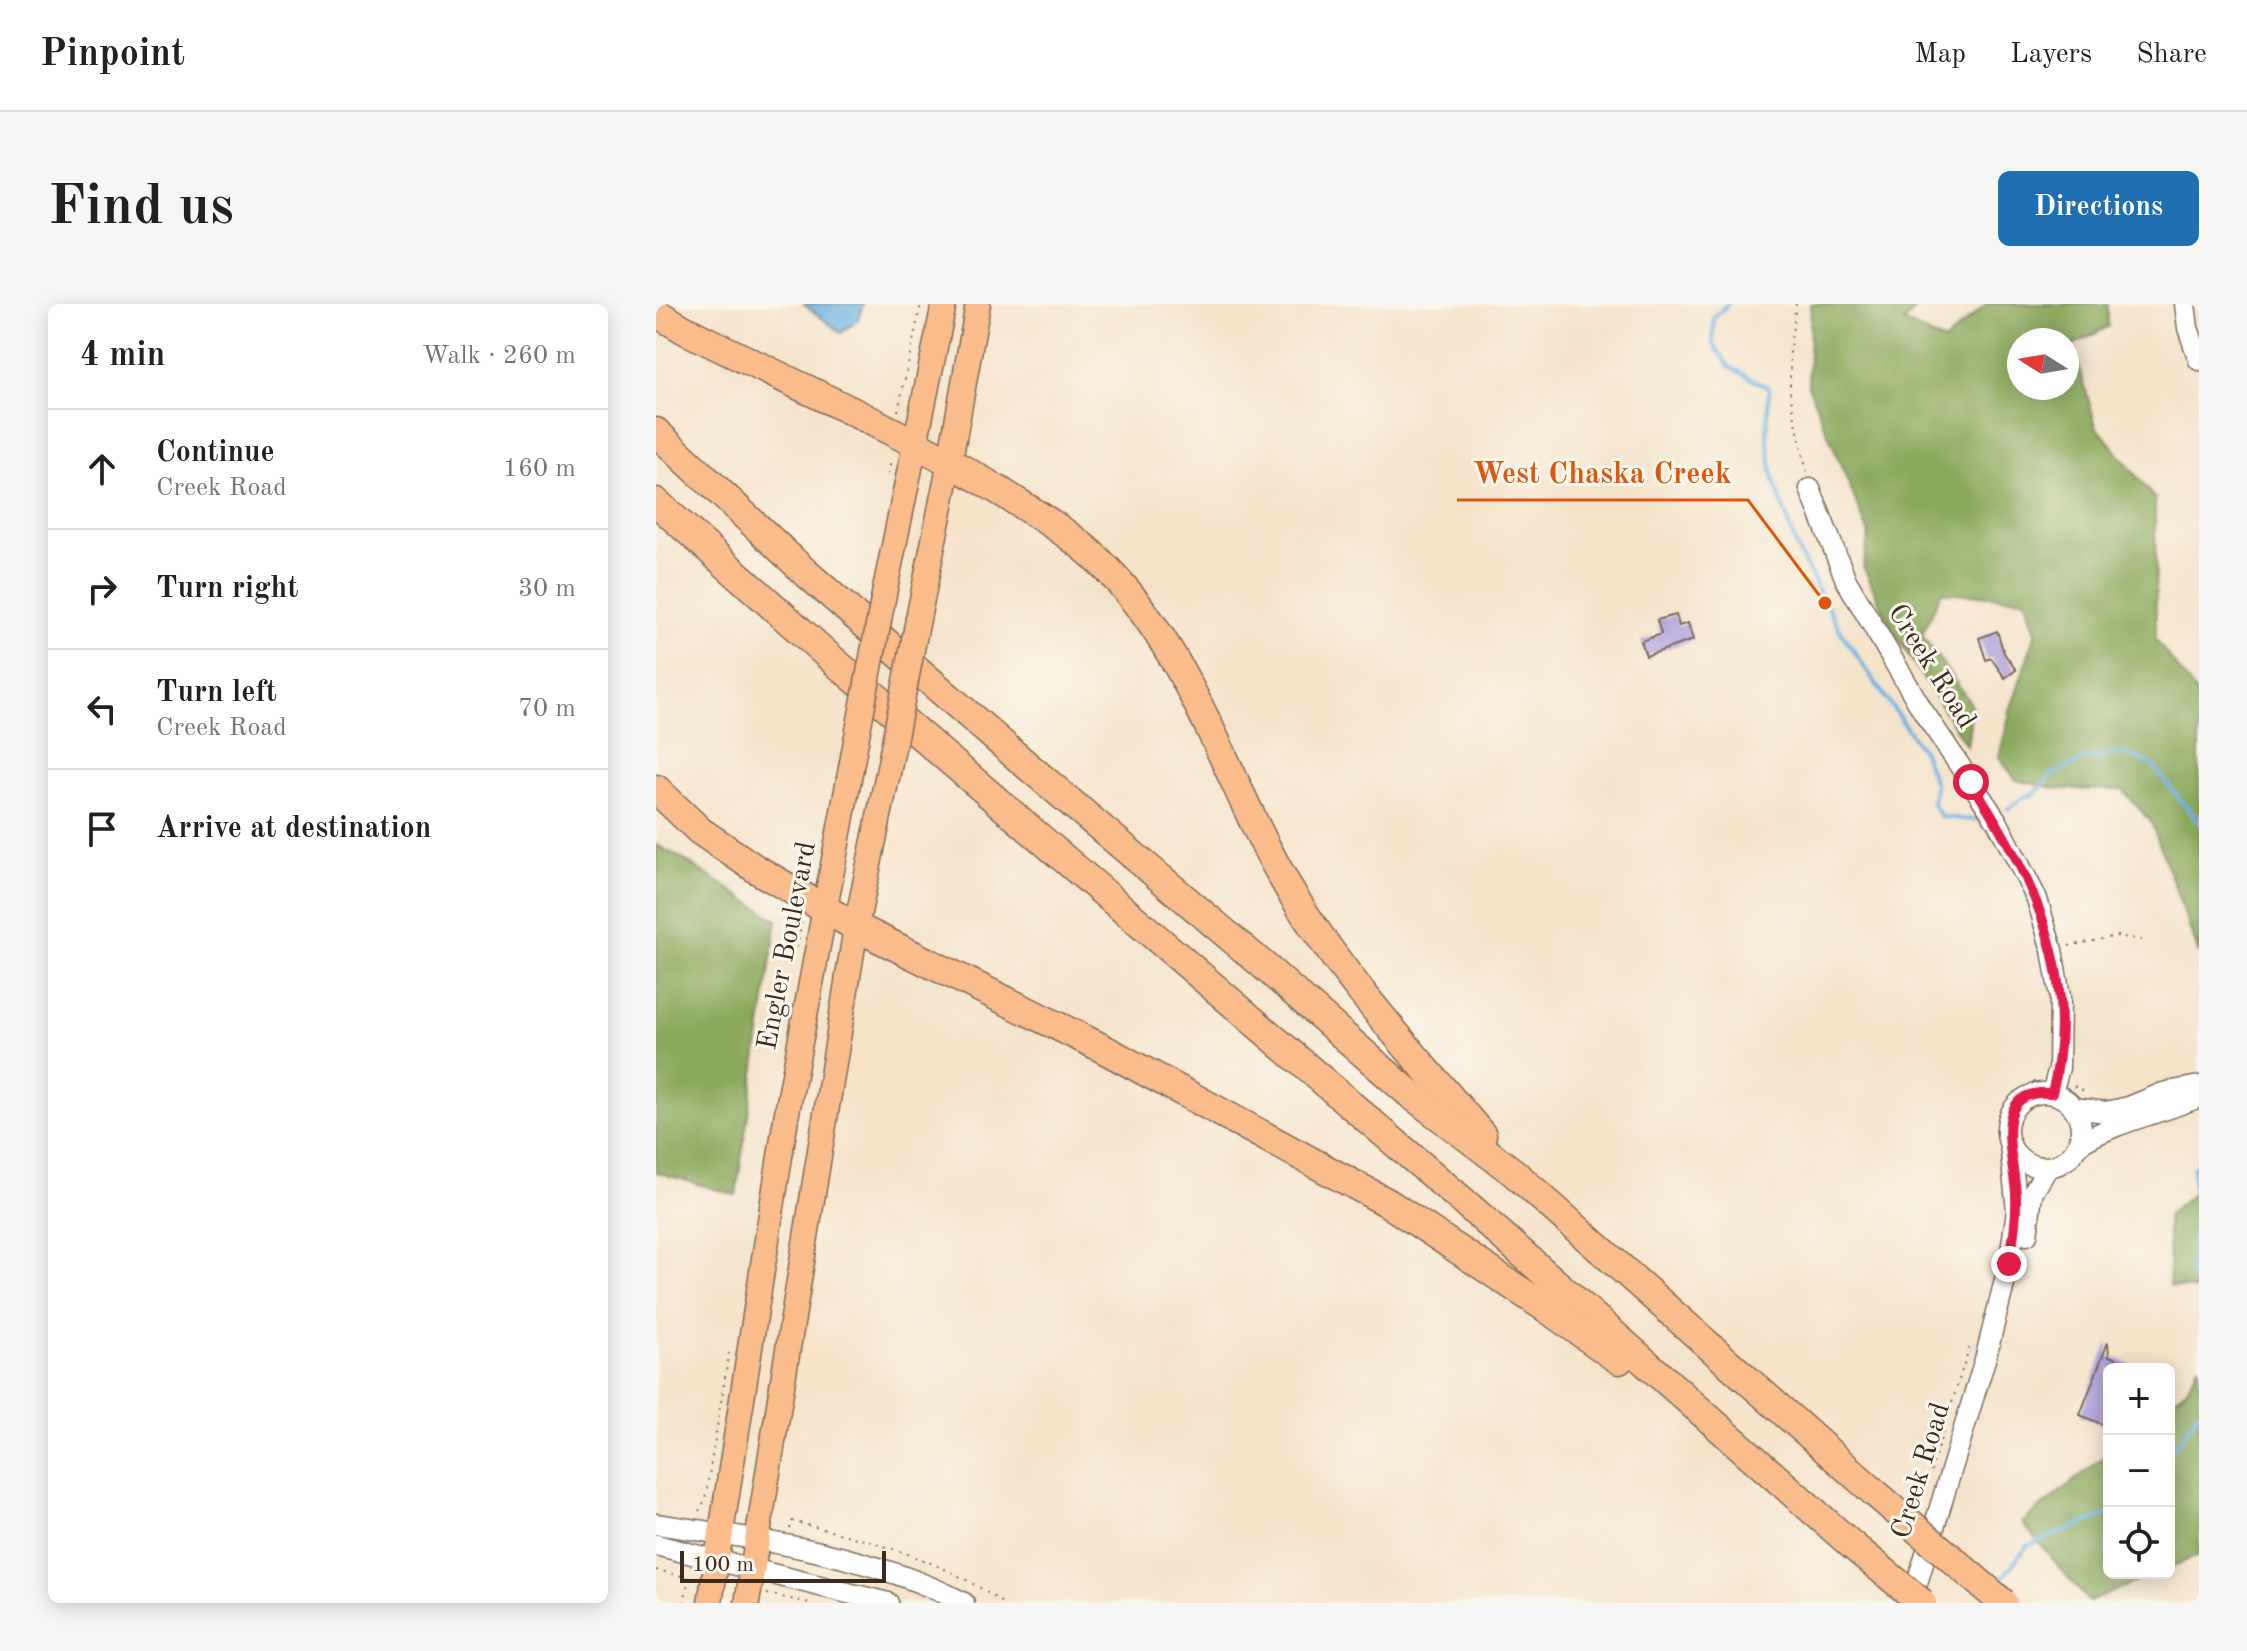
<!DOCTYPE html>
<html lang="en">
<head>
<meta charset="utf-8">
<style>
  :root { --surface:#fff; --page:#f6f6f6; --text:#202124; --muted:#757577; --line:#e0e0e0; --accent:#1f6fb2 }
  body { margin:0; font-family:"Old Standard TT",serif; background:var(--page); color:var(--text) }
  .controls { position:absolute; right:24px; bottom:24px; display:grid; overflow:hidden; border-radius:12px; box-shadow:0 4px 20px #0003 }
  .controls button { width:72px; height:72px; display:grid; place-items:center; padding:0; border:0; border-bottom:2px solid var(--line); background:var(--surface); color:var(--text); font:40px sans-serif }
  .compass { position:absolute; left:1351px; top:24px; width:72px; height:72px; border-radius:50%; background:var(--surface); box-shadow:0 4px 20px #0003; rotate:281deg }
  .scale { position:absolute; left:24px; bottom:20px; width:206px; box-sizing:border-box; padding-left:8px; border:4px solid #3b2a1e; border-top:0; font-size:22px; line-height:28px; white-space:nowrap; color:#3b2a1e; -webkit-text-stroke:6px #fbf7ec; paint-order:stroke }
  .stop { position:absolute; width:24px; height:24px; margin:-18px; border:6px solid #e11d48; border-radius:50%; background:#fff }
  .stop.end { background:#e11d48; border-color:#fff; box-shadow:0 2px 8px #0008 }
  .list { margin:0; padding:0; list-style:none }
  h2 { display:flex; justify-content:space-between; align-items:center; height:104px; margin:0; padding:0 32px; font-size:34px }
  h2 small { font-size:26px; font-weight:400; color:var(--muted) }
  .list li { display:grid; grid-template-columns:52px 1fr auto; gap:24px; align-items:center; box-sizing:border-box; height:120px; padding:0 32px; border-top:2px solid var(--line) }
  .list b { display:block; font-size:30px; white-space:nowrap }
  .list p { margin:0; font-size:26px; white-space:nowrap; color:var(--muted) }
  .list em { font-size:26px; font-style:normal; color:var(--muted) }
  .icon { flex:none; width:44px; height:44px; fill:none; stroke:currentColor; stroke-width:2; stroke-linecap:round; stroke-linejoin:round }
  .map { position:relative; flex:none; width:1543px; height:1299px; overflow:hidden; border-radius:12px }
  header { display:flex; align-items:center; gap:48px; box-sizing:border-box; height:112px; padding:0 40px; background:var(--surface); border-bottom:2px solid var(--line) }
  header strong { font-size:38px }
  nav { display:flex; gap:44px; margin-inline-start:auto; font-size:28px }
  .intro { display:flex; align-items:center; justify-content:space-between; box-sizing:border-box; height:192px; padding:0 48px }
  h1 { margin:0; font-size:56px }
  .button { padding:20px 36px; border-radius:12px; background:var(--accent); color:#fff; font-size:28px; font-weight:700 }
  main { display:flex; gap:48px; padding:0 48px }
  aside { flex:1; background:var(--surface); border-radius:12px; box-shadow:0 4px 20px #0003 }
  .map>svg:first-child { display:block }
  .forest { fill:#89a85c; stroke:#62693d; stroke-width:2; fill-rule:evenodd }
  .water { fill:#6bb2e2; stroke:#536e80; stroke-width:2 }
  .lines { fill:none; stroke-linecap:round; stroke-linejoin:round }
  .stream { stroke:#6bb2e2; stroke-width:4 }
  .building { fill:#ad9edd }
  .minor-casing { stroke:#7c6b5a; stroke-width:23 }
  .major-casing { stroke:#7c6b5a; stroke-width:27 }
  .highway-casing { stroke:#7c6b5a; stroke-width:31 }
  .path { stroke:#7c6b5a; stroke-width:2; stroke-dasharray:2 6; stroke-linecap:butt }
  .minor { stroke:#fff; stroke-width:20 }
  .major { stroke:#fabc8b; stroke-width:24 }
  .highway { stroke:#fabc8b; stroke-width:28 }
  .major-bridge-casing { stroke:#7c6b5a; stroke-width:27; stroke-linecap:butt }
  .highway-bridge-casing { stroke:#7c6b5a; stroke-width:31; stroke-linecap:butt }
  .major-bridge { stroke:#fabc8b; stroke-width:24 }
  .highway-bridge { stroke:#fabc8b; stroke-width:28 }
  .route { stroke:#e11d48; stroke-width:10 }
  .labels { text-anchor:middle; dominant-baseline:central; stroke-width:6; stroke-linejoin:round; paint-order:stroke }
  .street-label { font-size:28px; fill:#3b2a1e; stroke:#fbf7ec }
  .leader { fill:none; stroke:#df570d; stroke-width:3 }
  .callout-dot { fill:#df570d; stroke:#fbf7ec; stroke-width:3 }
  .callout-label { font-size:30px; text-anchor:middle; font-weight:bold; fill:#df570d; stroke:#fbf7ec; stroke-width:6; stroke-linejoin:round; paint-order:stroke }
</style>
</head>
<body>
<header>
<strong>Pinpoint</strong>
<nav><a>Map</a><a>Layers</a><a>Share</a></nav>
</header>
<div class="intro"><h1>Find us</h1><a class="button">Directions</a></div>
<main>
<aside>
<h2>4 min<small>Walk · 260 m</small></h2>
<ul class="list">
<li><svg class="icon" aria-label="ahead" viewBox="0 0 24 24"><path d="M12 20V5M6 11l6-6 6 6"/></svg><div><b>Continue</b><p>Creek Road</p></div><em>160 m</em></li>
<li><svg class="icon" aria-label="right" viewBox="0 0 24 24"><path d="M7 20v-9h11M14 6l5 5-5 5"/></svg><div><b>Turn right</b></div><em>30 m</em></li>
<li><svg class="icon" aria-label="left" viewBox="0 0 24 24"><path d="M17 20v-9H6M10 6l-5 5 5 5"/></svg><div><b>Turn left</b><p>Creek Road</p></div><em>70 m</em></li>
<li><svg class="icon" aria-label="arrive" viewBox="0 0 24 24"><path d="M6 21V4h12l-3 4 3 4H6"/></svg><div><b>Arrive at destination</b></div></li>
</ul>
</aside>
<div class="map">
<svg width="1543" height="1299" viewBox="0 0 1543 1299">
  <rect width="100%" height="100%" fill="#fbf7ec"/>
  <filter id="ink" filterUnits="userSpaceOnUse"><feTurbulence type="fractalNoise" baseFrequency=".0125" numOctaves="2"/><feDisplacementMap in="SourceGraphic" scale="16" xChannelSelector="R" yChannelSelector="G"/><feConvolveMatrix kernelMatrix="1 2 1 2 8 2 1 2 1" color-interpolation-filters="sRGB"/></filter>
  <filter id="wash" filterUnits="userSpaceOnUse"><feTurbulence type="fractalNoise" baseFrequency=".006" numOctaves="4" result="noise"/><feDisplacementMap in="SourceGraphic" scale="32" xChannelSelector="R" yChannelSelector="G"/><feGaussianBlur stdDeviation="1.8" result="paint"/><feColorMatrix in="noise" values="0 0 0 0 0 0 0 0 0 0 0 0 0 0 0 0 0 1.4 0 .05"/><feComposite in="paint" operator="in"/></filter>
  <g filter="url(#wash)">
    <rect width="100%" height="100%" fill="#f5e3ca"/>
    <g class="forest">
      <path d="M 1155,0 L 1264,0 L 1248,18 L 1288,38 L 1330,0 L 1452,0 L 1452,23 L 1417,41 L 1440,122 L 1499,195 L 1500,336 L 1543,393 L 1543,650 L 1495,518 L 1467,486 L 1403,485 L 1360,476 L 1343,453 L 1355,404 L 1380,328 L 1369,295 L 1285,288 L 1266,331 L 1316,401 L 1311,443 L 1236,325 L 1207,262 L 1213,230 L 1152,81 ZM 1411,36 L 1411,84 L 1363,84 L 1363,36 Z"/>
      <polygon points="0,541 27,555 121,616 80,891 0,868"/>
      <polygon points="1543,884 1543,986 1514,982 1511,912"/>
      <polygon points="1543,1061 1543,1251 1513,1264 1513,1099 1531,1084"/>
      <polygon points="1453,1148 1453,1269 1500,1269 1433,1298 1366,1219"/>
    </g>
    <polygon class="water" points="148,0 207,0 202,16 185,29"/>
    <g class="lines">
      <g class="stream">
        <polyline points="1072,0 1058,13 1057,39 1073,62 1113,84 1111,130 1117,173 1141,245 1186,330 1267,448 1279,481 1277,500 1285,513 1318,516"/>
        <polyline points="1352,505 1368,493 1379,490 1396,471 1429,455 1468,449 1495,460 1543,518"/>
        <polyline points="1543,860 1537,864 1537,883 1542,907 1534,969 1543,982"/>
        <polyline points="1513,1146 1523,1139 1543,1108"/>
        <polyline points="1341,1280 1371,1242 1453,1210"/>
      </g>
    </g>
    <g id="blocks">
      <g class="building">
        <polygon points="1020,311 1023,322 1032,319 1037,336 990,352 985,337 1005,330 1001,316"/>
        <polygon points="1341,327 1348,349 1360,366 1349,374 1335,354 1330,356 1323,334"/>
        <polygon points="1452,1038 1453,1052 1484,1064 1453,1065 1453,1113 1450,1122 1424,1111"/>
      </g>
    </g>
  </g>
  <g filter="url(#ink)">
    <use href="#blocks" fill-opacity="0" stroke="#7c6b5a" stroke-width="2"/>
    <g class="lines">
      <defs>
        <g id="minor">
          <polyline points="1529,0 1532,24 1543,56"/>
          <polyline points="1154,185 1190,276 1267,407 1341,517 1381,595 1396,646 1404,693 1403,764 1396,789"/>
          <circle cx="1388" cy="826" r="37"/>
          <polyline points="1418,804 1450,808 1473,803 1507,789 1543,782"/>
          <path d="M 1422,841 C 1460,817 1503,810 1543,793"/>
          <polyline points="1371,931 1376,890 1392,863"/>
          <path d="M 0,1220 C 104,1235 214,1250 308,1299"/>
          <polyline points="0,1241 232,1299"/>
          <polyline points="1255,1299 1330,1052 1353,960 1361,907 1354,840"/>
        </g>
        <g id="major">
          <polyline points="229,285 288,0"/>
          <polyline points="262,315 294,157 322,0"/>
          <polyline points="54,1299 130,814 200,437"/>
          <polyline points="91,1299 200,623 233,464"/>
        </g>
        <g id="highway">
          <path d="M 0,9 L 29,26 C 135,79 245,127 347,189 C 378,209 414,229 441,255 C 538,347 570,482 638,593 C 691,679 761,754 826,831"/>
          <polyline points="0,128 149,268 367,458 607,661 754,790 857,868 1219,1189"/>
          <polyline points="0,198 178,357 808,898 1197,1242"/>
          <polyline points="0,485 44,527 100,565 200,623 444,743 732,899 890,1004 963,1056"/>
        </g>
      </defs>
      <use href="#minor" class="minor-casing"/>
      <use href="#major" class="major-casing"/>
      <use href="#highway" class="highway-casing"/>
      <g class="path">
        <polyline points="1140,0 1134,44 1134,90 1151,169"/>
        <polyline points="242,107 265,0"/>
        <polyline points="232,170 235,157"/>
        <polyline points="1413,642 1461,632 1485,636"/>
        <polyline points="141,644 146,615"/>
        <polyline points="1418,782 1430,788"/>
        <path d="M 1340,828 C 1346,798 1359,793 1381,776"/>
        <polyline points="1265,1198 1313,1044"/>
        <polyline points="43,1207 49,1196 73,1049"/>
        <path d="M 134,1225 L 136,1217 C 209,1236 285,1253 346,1299"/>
        <polyline points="0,1266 38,1275"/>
        <polyline points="111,1290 154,1299"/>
        <polyline points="28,1299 34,1269"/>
      </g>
      <use href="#minor" class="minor"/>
      <use href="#major" class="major"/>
      <use href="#highway" class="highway"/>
      <defs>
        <g id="major-bridge">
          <polyline points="200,437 229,285"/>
          <polyline points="233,464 262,315"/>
        </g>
        <g id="highway-bridge">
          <polyline points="1219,1189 1347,1299"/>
          <polyline points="1197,1242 1266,1299"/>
        </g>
      </defs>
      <use href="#major-bridge" class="major-bridge-casing"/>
      <use href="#highway-bridge" class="highway-bridge-casing"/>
      <use href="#major-bridge" class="major-bridge"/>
      <use href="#highway-bridge" class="highway-bridge"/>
    </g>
  </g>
  <g class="lines" filter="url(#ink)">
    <path class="route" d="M 1315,478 C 1377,572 1426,674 1396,789 C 1331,783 1359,855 1360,891 C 1361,915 1357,937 1353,960"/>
  </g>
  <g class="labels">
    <g class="street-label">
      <text transform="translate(1275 363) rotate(58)">Creek Road</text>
      <text transform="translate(132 642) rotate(-79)">Engler Boulevard</text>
      <text transform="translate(1266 1167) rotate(-73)">Creek Road</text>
    </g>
  </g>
  <path class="leader" d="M1169 299L1092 196H801"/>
  <circle class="callout-dot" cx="1169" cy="299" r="8"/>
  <g class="callout-label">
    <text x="946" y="179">West Chaska Creek</text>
  </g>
</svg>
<div class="controls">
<button>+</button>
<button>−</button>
<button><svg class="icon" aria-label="locate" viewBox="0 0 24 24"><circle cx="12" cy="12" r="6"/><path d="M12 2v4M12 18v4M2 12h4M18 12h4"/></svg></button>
</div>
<svg class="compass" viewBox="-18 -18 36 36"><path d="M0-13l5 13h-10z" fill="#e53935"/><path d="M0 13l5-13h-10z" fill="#757577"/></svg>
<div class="scale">100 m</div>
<div class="stop" style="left:1315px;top:478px"></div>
<div class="stop end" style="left:1353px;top:960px"></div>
</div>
</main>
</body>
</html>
